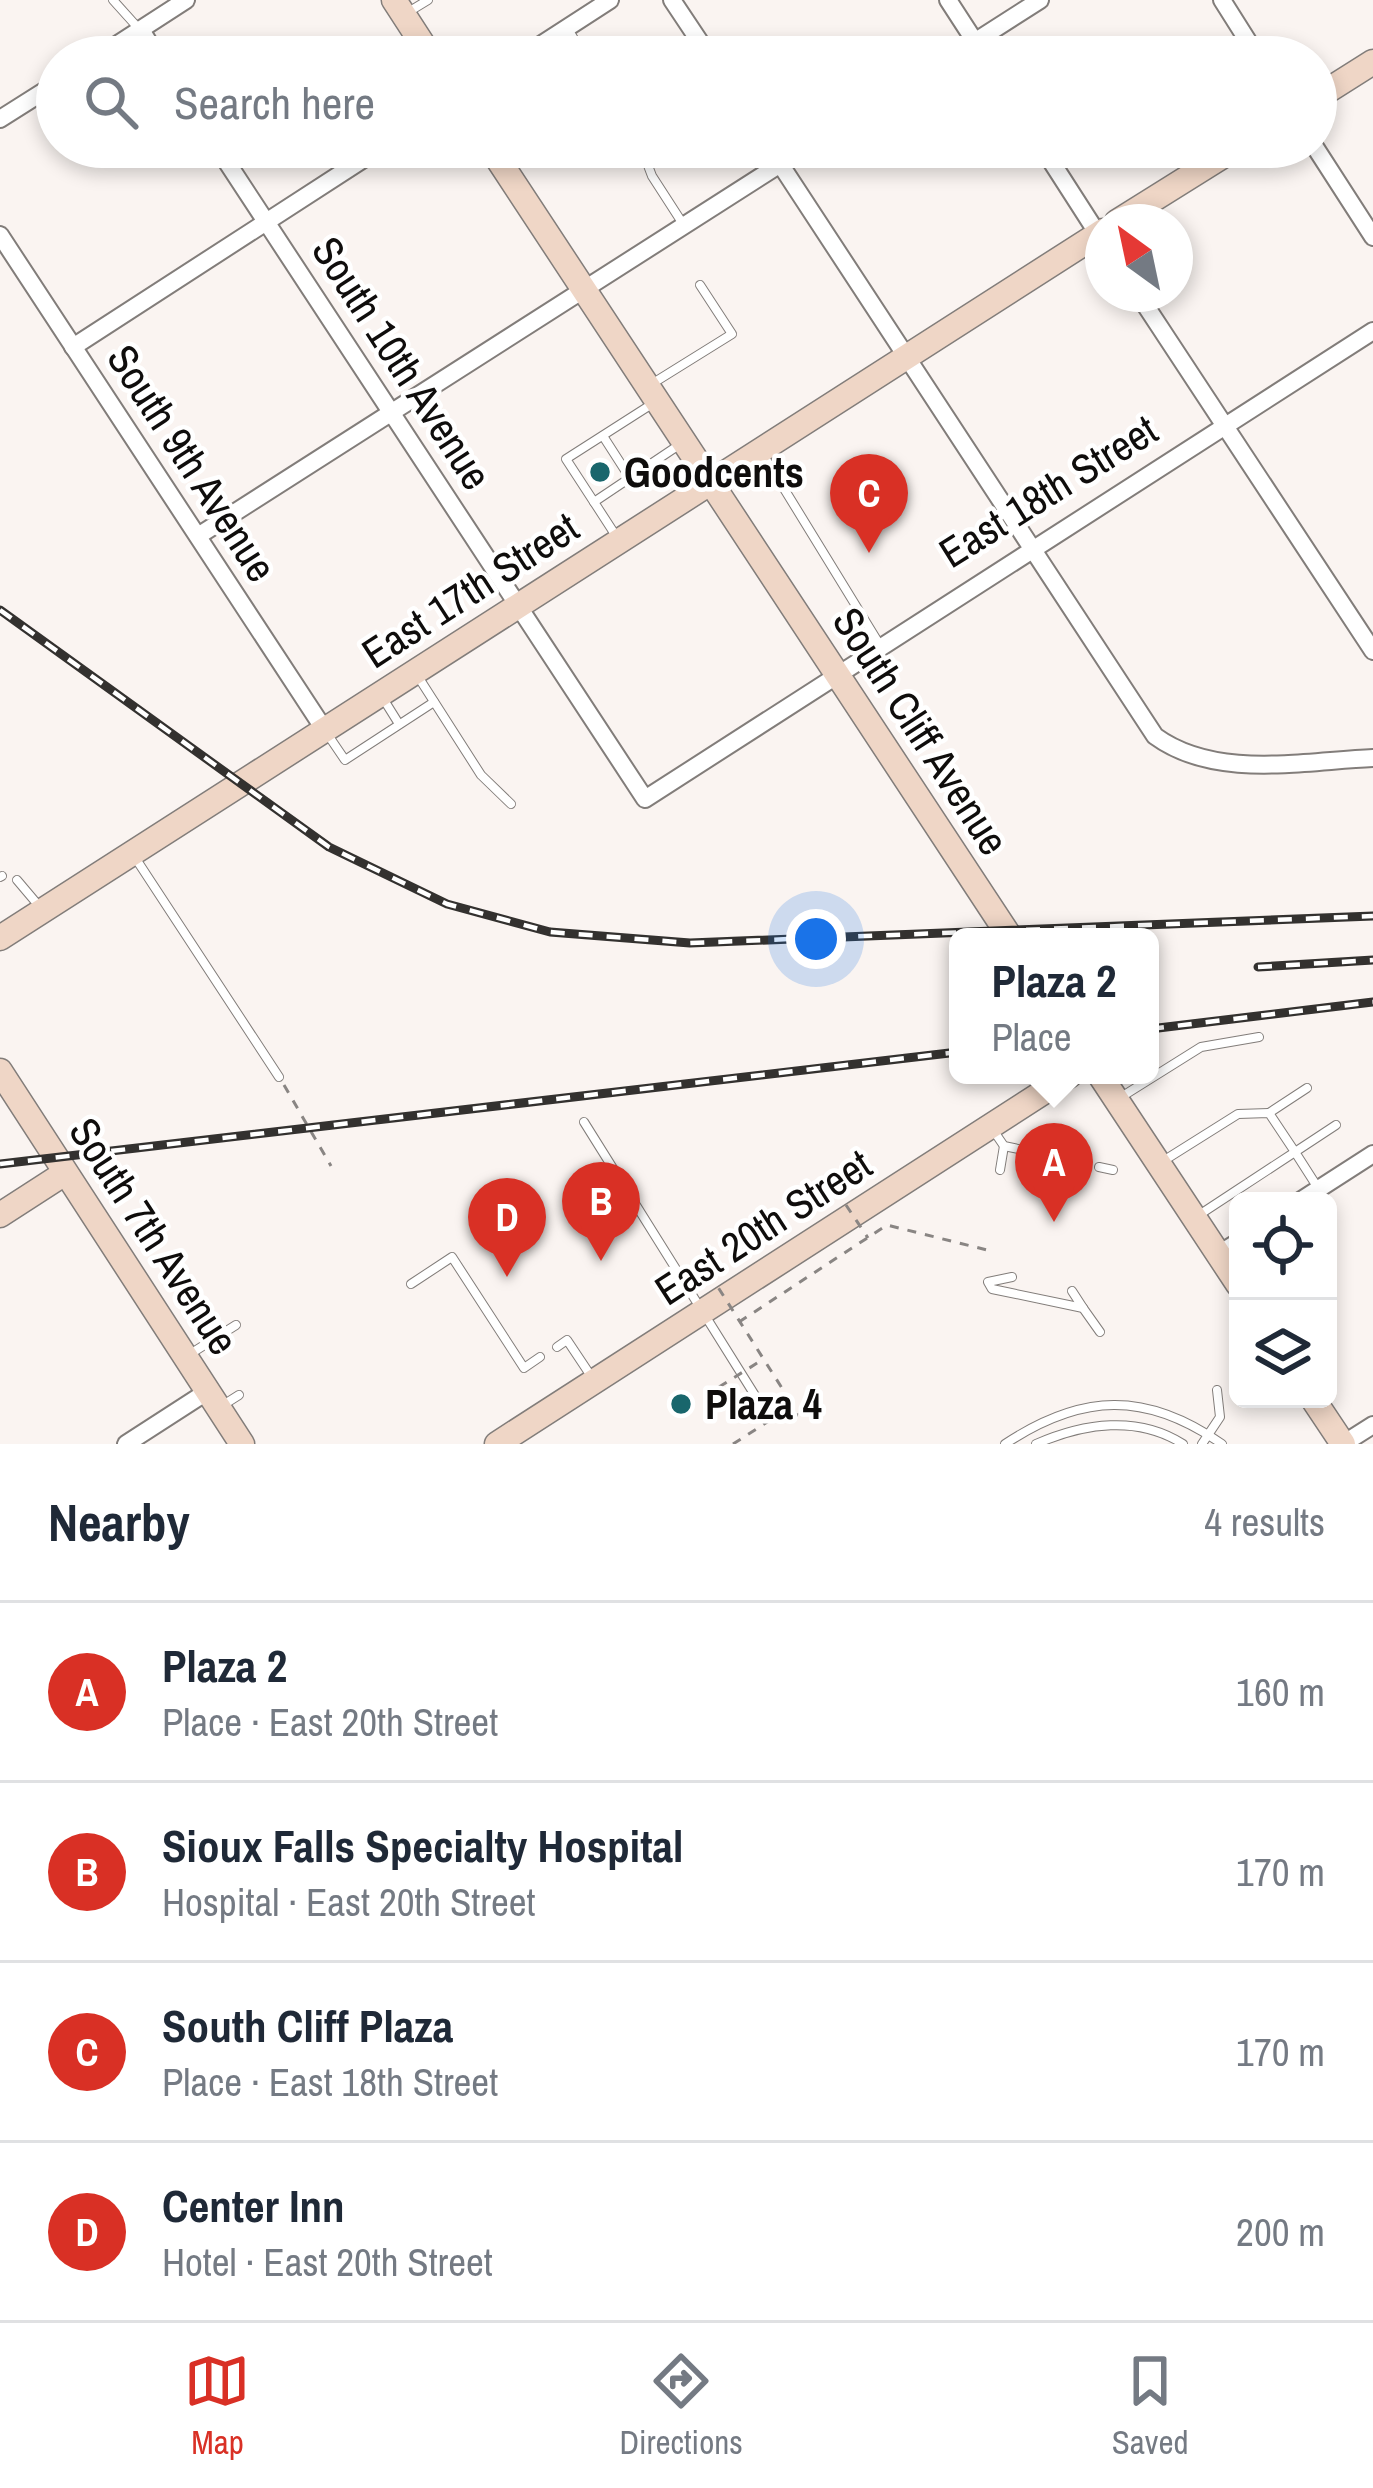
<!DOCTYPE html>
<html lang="en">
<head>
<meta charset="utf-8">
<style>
  :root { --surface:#fff; --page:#f2f2f3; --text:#1f2937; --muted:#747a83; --line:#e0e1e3; --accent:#d93025 }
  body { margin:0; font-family:"Archivo Narrow",sans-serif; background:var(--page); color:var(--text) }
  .controls { position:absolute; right:36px; bottom:36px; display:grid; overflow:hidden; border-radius:18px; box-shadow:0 6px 18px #0003 }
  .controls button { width:108px; height:108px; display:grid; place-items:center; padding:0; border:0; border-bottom:3px solid var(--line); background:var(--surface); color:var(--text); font:60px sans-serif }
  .compass { position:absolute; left:1085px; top:204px; width:108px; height:108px; border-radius:50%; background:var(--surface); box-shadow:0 6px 18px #0003; rotate:327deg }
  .you { position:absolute; left:816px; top:939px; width:42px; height:42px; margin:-30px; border:9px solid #fff; border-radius:50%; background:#1a73e8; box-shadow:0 0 0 18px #1a73e833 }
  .badge { display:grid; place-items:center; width:78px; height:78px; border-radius:50%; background:var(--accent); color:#fff; font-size:39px; font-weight:700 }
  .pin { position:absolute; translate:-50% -99px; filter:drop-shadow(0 3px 6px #0008) }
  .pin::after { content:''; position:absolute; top:63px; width:42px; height:36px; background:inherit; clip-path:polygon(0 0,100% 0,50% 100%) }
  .popup { position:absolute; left:949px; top:928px; width:210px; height:156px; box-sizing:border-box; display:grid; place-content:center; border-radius:18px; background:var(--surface); filter:drop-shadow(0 3px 9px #0005); font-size:39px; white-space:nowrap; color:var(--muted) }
  .popup b { font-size:45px; color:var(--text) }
  .popup::after { content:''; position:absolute; left:50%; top:100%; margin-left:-24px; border:24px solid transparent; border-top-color:var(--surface) }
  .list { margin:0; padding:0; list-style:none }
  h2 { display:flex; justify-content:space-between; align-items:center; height:156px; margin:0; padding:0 48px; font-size:51px }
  h2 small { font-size:39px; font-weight:400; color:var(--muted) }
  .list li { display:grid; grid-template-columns:78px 1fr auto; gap:36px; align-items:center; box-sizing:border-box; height:180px; padding:0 48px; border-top:3px solid var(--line) }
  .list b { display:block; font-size:45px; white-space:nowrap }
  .list p { margin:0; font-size:39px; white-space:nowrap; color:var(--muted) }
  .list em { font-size:39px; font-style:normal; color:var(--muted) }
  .icon { flex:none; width:66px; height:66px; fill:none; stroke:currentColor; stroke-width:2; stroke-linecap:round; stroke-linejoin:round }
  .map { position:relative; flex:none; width:1373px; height:1444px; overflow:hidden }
  .search { position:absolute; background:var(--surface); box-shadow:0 6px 18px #0003; left:36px; right:36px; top:36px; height:132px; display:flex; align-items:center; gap:30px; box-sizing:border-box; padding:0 42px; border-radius:66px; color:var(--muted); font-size:45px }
  .sheet { height:876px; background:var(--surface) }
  nav { display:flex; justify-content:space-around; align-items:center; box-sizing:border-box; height:168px; border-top:3px solid var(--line); background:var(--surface); font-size:33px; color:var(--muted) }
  nav a { display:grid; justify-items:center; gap:6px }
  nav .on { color:var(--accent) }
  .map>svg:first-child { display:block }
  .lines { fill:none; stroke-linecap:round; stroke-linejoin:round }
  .lane-casing { stroke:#827d7a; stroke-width:10 }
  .street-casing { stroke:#827d7a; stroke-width:20 }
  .secondary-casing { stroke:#827d7a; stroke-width:27 }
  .path { stroke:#898583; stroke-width:3; stroke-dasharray:9 9; stroke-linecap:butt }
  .lane { stroke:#fff; stroke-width:8 }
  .street { stroke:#fff; stroke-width:16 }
  .secondary { stroke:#efd6c6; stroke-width:24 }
  .rail-casing { stroke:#33312f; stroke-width:9 }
  .rail { stroke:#fff; stroke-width:4.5; stroke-dasharray:14; stroke-linecap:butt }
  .path-bridge { stroke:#898583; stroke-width:3; stroke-dasharray:9 9; stroke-linecap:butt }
  .poi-dot { fill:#19666c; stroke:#fff; stroke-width:4.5 }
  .labels { text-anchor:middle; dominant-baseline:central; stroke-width:9; stroke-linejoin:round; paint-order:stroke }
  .street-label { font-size:42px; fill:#0f0d0c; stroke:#fff }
  .poi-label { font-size:42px; font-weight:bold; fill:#0f0d0c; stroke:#fff; text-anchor:start }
</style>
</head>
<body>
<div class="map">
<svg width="1373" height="1444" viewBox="0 0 1373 1444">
  <rect width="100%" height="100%" fill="#faf4f1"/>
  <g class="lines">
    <defs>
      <g id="lane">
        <polyline points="113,0 140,30"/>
        <polyline points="405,14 428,0"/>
        <polyline points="568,29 585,57"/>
        <polyline points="641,147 652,176 683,224"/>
        <polyline points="650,385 732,334 700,285"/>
        <polyline points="603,436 630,478"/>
        <polyline points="764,456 880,645"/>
        <polyline points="594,502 566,459 652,404"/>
        <polyline points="618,539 594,502 679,445"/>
        <polyline points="417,675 481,775 511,804"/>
        <polyline points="384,700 399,724"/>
        <polyline points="328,735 345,760 434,702"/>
        <polyline points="136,859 279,1077"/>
        <polyline points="0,877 2,876"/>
        <polyline points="17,880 39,906"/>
        <polyline points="1118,1099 1201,1047 1259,1037"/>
        <polyline points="1269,1113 1307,1088"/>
        <polyline points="584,1122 756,1397"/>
        <polyline points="991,1127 1004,1146 1033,1152"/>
        <polyline points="1160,1163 1238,1114 1269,1113 1295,1152 1199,1215"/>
        <polyline points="1099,1167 1113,1170"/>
        <polyline points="1000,1170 1004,1146"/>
        <polyline points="1318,1188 1295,1152 1336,1125"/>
        <polyline points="1012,1277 988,1282 992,1289 1083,1308 1100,1332"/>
        <polyline points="411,1284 452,1257 524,1368 540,1357"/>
        <polyline points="1072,1291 1083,1308"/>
        <polyline points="557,1347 567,1340 593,1379"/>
        <polyline points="187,1356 236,1325"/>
        <polyline points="220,1407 239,1395"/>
        <path d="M 1005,1444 C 1082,1393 1146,1391 1222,1444"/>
        <path d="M 1036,1444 C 1084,1423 1138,1415 1183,1444"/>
        <polyline points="1202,1444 1220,1417 1217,1390"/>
      </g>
      <g id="street">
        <polyline points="672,0 710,57"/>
        <polyline points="948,0 985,57"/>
        <polyline points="1222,0 1258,57"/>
        <polyline points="141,30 158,57"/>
        <polyline points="98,57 186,0"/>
        <polyline points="522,57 610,0"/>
        <polyline points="951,57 1040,0"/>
        <polyline points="0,119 57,83"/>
        <polyline points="217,147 645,799 1373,331"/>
        <path d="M 769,147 L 1155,736 C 1215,780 1303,761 1373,758"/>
        <polyline points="1042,147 1103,242"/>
        <polyline points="1315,147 1373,237"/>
        <polyline points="0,235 324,729"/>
        <polyline points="1138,294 1373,651"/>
        <polyline points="73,347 382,147"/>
        <polyline points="198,536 807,147"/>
        <polyline points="1300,1201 1373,1154"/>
        <polyline points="1219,1254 1238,1242"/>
        <polyline points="126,1444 208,1391"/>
        <polyline points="1343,1444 1373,1425"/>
      </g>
      <g id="secondary">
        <polyline points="394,0 431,57"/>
        <polyline points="1316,98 1373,62"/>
        <polyline points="490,147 1010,937"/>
        <polyline points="1117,222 1237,147"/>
        <polyline points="0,938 1103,231"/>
        <polyline points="0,1071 242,1444"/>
        <polyline points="1100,1075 1238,1284"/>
        <polyline points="0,1215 65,1173"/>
        <polyline points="1313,1399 1343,1444"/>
        <polyline points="497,1444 1070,1075"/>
      </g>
    </defs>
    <use href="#lane" class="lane-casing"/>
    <use href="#street" class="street-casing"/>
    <use href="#secondary" class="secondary-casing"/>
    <g class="path">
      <polyline points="284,1085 331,1166"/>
      <polyline points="739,1322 887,1225 991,1251"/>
      <polyline points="733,1444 783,1412 798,1415"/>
    </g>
    <use href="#lane" class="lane"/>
    <use href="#street" class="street"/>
    <use href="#secondary" class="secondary"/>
    <defs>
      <g id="rail">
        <polyline points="0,610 329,847 447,904 550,932 690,943 1373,916"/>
        <polyline points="1258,967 1373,960"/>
        <polyline points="1150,1029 1373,1002"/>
        <polyline points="0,1164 958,1052"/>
      </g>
    </defs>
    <use href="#rail" class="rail-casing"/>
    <use href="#rail" class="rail"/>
    <g class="path-bridge">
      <polyline points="836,1190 868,1238"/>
      <polyline points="709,1273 787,1396 783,1412"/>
      <polyline points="719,1387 762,1360"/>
    </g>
  </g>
  <g class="poi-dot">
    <circle cx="600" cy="472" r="12"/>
    <circle cx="681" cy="1404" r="12"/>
  </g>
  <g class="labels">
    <g class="street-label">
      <text transform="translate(402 363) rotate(57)">South 10th Avenue</text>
      <text transform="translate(192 463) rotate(57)">South 9th Avenue</text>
      <text transform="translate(1048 491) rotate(-32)">East 18th Street</text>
      <text transform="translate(470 590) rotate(-33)">East 17th Street</text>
      <text transform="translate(921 731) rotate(57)">South Cliff Avenue</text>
      <text transform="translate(763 1227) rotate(-33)">East 20th Street</text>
      <text transform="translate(154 1236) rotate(57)">South 7th Avenue</text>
    </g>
    <g class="poi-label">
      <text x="624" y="472">Goodcents</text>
      <text x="705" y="1404">Plaza 4</text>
    </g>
  </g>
</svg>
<div class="controls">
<button><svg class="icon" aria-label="locate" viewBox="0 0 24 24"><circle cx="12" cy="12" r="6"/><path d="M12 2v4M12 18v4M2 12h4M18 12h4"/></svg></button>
<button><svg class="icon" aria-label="layers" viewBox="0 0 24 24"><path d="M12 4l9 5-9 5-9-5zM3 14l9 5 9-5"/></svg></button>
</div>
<svg class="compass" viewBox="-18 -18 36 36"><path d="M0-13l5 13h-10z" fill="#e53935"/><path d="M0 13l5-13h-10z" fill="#747a83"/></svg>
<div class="you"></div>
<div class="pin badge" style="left:1054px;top:1222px">A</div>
<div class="popup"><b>Plaza 2</b>Place</div>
<div class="pin badge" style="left:601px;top:1261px">B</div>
<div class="pin badge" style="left:869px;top:553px">C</div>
<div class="pin badge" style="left:507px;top:1277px">D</div>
<div class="search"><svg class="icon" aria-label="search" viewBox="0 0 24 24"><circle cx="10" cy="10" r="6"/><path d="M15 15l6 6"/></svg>Search here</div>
</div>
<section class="sheet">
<h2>Nearby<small>4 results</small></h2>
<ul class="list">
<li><span class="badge">A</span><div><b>Plaza 2</b><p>Place · East 20th Street</p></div><em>160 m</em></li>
<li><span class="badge">B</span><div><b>Sioux Falls Specialty Hospital</b><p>Hospital · East 20th Street</p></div><em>170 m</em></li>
<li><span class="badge">C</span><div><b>South Cliff Plaza</b><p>Place · East 18th Street</p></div><em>170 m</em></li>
<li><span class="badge">D</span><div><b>Center Inn</b><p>Hotel · East 20th Street</p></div><em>200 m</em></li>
</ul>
</section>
<nav>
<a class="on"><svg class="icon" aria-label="map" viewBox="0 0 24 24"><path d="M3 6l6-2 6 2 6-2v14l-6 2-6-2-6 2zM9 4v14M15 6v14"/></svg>Map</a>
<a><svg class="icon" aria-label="directions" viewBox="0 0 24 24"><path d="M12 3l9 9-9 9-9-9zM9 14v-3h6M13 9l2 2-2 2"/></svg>Directions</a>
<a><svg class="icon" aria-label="saved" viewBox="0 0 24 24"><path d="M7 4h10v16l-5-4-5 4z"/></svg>Saved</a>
</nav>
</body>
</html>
